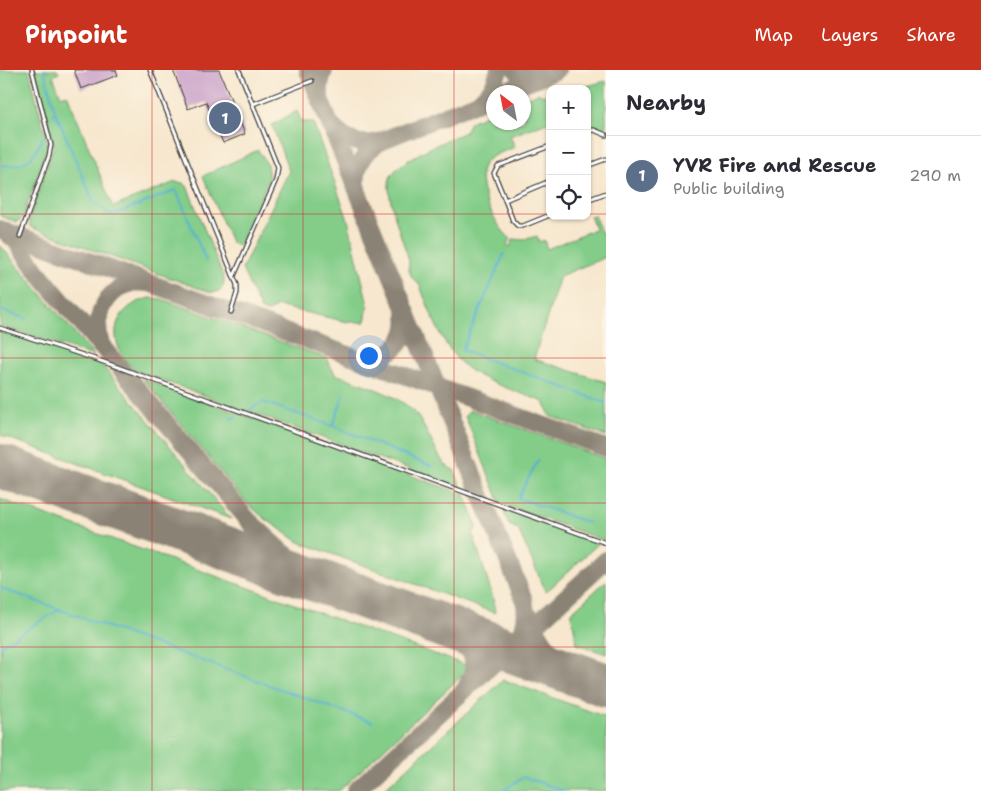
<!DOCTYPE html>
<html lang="en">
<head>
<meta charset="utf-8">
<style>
  :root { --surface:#fff; --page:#f7f7f7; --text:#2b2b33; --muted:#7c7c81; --line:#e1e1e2; --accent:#c8321e }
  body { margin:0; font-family:"Shantell Sans",sans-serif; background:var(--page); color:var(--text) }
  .controls { position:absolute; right:15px; top:15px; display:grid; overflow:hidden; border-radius:10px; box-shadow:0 1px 4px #0004 }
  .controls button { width:45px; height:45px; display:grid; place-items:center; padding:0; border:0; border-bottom:1px solid var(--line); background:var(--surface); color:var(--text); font:25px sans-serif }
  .compass { position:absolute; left:486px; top:15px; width:45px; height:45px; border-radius:50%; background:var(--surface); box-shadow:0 1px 4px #0004; rotate:328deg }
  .you { position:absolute; left:368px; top:285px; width:18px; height:18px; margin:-12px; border:4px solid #fff; border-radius:50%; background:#1a73e8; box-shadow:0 0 0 8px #1a73e833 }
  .badge { display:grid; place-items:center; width:32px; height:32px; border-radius:50%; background:var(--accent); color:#fff; font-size:16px; font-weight:700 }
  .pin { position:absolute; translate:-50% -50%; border:2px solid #fff; box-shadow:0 1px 5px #0006 }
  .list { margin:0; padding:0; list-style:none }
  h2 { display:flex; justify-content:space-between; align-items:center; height:65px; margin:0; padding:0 20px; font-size:21px }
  h2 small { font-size:16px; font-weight:400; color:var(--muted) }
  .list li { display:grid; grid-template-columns:32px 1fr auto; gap:15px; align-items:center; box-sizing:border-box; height:80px; padding:0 20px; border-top:1px solid var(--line) }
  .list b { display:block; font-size:19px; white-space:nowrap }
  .list p { margin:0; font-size:16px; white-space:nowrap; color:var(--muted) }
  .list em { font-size:16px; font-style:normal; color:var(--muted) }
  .icon { flex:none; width:28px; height:28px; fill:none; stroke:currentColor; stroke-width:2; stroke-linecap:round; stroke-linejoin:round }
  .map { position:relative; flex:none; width:606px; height:721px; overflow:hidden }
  header { display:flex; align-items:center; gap:30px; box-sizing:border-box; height:70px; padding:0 25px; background:var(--accent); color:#fff }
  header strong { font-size:24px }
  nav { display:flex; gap:28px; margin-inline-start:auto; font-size:18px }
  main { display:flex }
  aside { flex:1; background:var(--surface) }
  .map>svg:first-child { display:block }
  .green { fill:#83cd89; stroke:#507452 }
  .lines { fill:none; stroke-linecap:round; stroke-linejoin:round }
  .stream { stroke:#52b1d0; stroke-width:2 }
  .taxiway { stroke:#8a8275; stroke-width:18 }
  .runway { stroke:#8a8275; stroke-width:44 }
  .building { fill:#cba3ca }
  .lane-casing { stroke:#3d3a37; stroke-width:5.5 }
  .lane { stroke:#fff; stroke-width:3 }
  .grid { fill:none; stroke:#d62828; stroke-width:1; stroke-opacity:0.55 }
</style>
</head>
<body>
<header>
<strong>Pinpoint</strong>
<nav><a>Map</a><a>Layers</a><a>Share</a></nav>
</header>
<main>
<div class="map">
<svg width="606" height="721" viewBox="0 0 606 721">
  <rect width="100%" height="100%" fill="#fcf5e5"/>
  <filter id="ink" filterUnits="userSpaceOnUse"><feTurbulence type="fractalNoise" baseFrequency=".02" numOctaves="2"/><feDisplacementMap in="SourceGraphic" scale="10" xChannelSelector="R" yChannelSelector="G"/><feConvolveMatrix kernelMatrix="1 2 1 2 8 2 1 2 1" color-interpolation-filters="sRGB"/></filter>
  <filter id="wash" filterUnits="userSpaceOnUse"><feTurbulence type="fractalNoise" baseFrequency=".0096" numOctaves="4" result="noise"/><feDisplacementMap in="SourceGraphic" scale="20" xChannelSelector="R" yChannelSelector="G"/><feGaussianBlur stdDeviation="1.12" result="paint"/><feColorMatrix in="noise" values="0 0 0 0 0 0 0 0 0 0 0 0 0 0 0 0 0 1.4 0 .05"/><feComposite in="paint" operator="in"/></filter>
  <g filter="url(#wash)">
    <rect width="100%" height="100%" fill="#f7e7ce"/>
    <g class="green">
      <polygon points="0,0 29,0 48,75 23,147 17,152 0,146"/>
      <path d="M 35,0 L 57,0 L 59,3 L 53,6 L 61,26 L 67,24 L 113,137 L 175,112 L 184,113 L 187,116 L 224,208 C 225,218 220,224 209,222 L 30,157 L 29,150 L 54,75 Z"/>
      <polygon points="606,11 606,58 601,58 587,53 587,19 575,19"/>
      <path d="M 538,23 L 550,28 L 550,51 L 510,66 L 515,77 C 504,82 491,84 484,94 C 473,111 495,157 510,168 L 507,175 L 510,177 L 513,169 L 523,170 L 537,166 L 539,172 L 544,170 L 547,179 L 595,159 L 590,146 L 594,145 L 602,164 L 606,163 L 606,187 L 560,206 L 534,289 L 606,312 L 606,366 L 550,346 L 544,332 C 521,323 478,310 461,293 C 440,272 430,240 419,214 C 411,209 407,200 409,190 C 404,174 384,123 390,108 C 397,90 448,70 465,62 L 470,52 L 493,42 L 493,52 L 524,52 L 524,29 Z"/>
      <polygon points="297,41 302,52 313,52 348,150 368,235 365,252 348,252 277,236 269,242 261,240 242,199 289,101 272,55"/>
      <polygon points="258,80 267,94 269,109 239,176 231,172 203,106"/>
      <polygon points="0,175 94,286 0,256"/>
      <path d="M 150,228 L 161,229 L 326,288 L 335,304 C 357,312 400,325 415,343 C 425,354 439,391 447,396 C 449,398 452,399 454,400 L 462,418 L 136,301 C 131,295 124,289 121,283 C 107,255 123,234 150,228 Z"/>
      <polygon points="0,261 101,294 231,449 0,365"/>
      <polygon points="143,309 465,425 477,456 473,464 493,528 495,543 299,472 264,448 248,434"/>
      <polygon points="470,340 606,389 606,467 603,470 500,433 465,346"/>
      <polygon points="0,429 471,597 339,721 0,721"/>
      <polygon points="503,439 599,473 546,522 518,459 509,455"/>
      <polygon points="606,511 606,584 577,574 571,543"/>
      <polygon points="503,610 606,647 606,721 382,721"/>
    </g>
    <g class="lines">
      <g class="stream">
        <polyline points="44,0 55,41 53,46"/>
        <polyline points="55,41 93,131 109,144 116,144 176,120 206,191"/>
        <path d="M 0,95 C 25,98 33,90 43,67"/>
        <polyline points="504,184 462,280 606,333"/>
        <polyline points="0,240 27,249"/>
        <polyline points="249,340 263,332 333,356 431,396"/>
        <polyline points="231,349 237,346"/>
        <polyline points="333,355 344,324"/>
        <polyline points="538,390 518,428 589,453"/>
        <polyline points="0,518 372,652"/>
        <polyline points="0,576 60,539"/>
        <polyline points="502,721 524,707 565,721"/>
      </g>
      <g class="taxiway">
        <path d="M 308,0 L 524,530 C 528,547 525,562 514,575"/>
        <polyline points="516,0 531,5 544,4"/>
        <polyline points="501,22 557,0"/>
        <polyline points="320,27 320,14 324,0"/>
        <polyline points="480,30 493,17 499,0"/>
        <path d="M 332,56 C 344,70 359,76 378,72 L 493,26"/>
        <path d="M 357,118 C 354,98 364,81 382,71"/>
        <polyline points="0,159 606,378"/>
        <polyline points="7,163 16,171 37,201 100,276"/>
        <path d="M 146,213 C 110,208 87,249 104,279 L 249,451 L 284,483 L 333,516"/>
        <path d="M 362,289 C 389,291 410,271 406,244"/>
        <path d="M 531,547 C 546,586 569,599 606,614"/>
        <path d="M 442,556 C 467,570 484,589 466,617"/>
        <polyline points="481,570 507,571 522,565"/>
        <polyline points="355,721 606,490"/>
      </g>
      <polyline class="runway" points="0,396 606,615"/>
    </g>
    <g id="blocks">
      <g class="building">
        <polygon points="74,0 116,0 118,5 81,19"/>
        <polygon points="173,0 219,0 245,64 223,73 206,32 188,39"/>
      </g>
    </g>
  </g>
  <g filter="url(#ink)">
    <use href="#blocks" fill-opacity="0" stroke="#3d3a37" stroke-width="1"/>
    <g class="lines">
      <defs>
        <g id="lane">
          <polyline points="150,0 237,215 237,223 231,242"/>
          <polyline points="253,34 312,11"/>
          <polyline points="587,61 594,60 606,65"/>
          <polyline points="550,76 498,96 494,103 505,130 550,111"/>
          <polyline points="587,96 606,89"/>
          <polyline points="505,130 513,151 518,156 523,156 550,145"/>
          <polyline points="587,130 606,123"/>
          <polyline points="20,166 49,86 51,75 32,0"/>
          <polyline points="234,206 276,110 278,98 239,0"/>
          <polyline points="0,258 98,290 606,473"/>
        </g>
      </defs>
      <use href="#lane" class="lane-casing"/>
      <use href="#lane" class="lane"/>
    </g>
  </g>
  <path class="grid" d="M 152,0 L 152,721M 303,0 L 303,721M 454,0 L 454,721M 0,144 L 550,144M 587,144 L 606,144M 0,288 L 606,288M 0,433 L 606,433M 0,577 L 606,577"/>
</svg>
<div class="controls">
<button>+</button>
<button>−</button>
<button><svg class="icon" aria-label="locate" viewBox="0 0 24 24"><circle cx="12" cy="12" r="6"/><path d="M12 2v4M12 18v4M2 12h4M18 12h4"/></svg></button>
</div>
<svg class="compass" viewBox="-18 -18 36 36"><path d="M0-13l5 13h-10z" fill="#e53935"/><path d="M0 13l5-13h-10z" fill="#7c7c81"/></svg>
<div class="you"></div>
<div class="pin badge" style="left:225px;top:48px;background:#5c6f8a">1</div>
</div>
<aside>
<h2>Nearby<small></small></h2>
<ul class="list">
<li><span class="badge" style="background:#5c6f8a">1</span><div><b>YVR Fire and Rescue</b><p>Public building</p></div><em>290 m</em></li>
</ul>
</aside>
</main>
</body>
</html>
